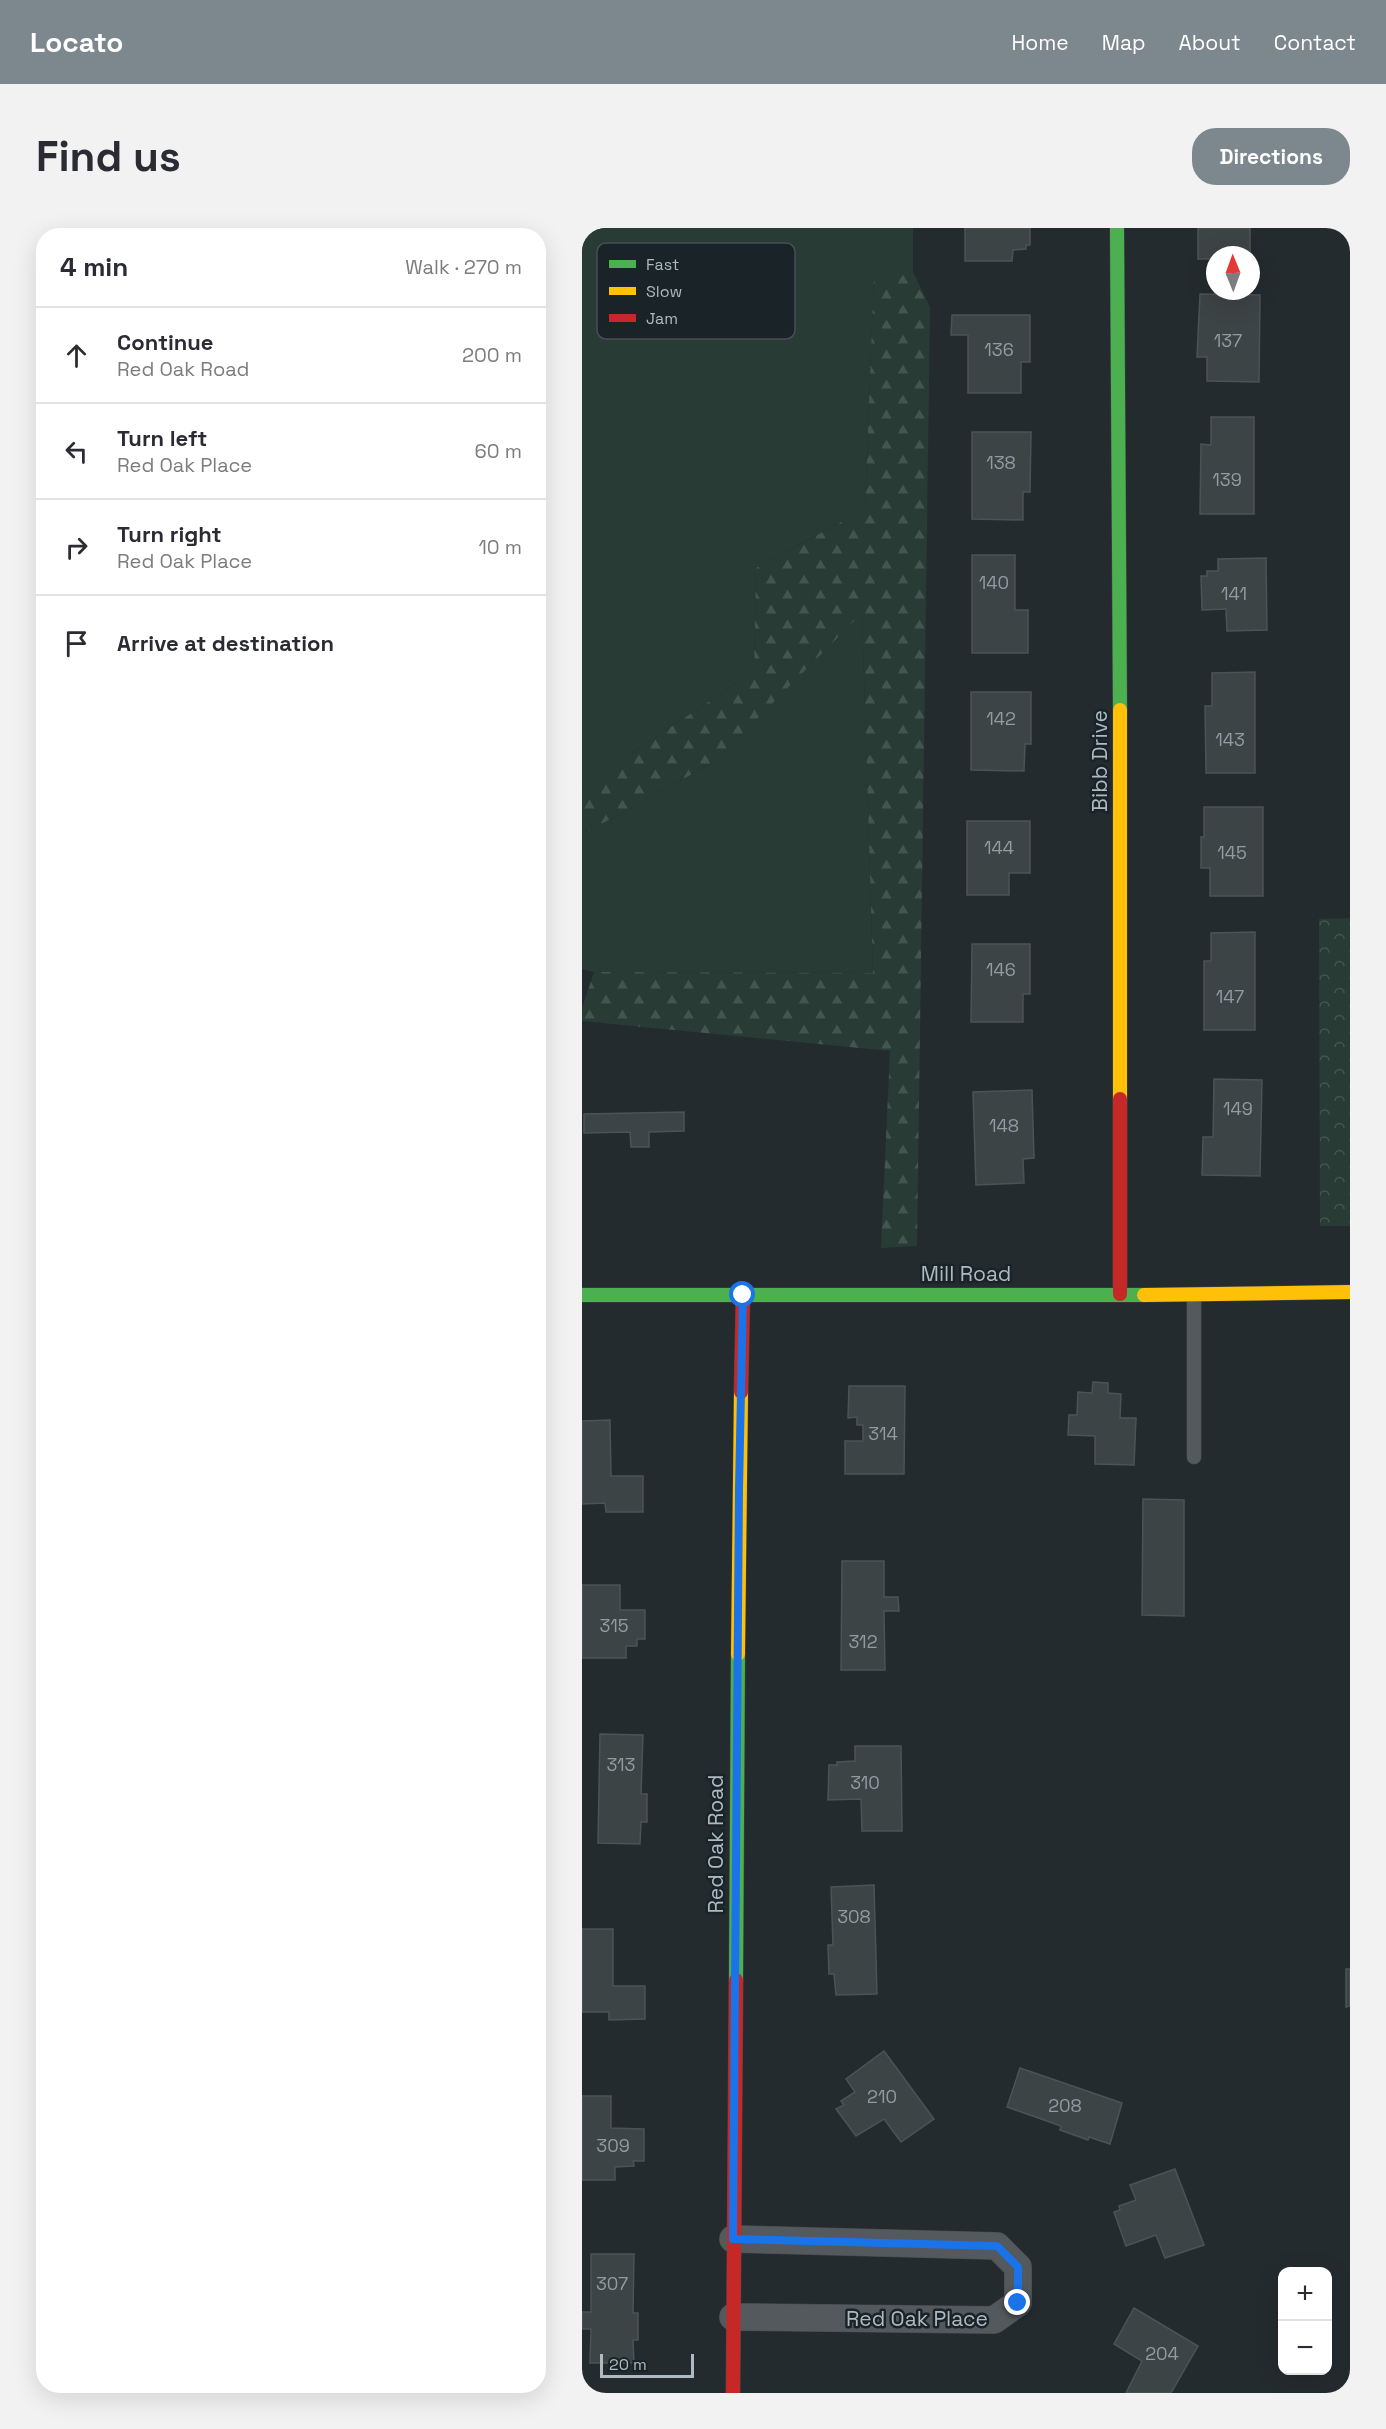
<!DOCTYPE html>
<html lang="en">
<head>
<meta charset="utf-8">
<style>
  :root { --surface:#fff; --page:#f2f2f3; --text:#2b2b33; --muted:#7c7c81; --line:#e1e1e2; --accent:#7d888e }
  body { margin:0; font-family:"Space Grotesk",sans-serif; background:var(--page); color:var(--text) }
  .controls { position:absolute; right:18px; bottom:18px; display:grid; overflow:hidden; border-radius:12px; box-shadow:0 6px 24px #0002 }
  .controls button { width:54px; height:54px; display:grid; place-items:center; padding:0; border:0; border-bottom:2px solid var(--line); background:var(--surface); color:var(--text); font:30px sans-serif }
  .compass { position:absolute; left:624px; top:18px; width:54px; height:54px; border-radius:50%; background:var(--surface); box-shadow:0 6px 24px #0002; rotate:359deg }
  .scale { position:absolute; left:18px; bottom:15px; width:94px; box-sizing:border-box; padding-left:6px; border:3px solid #adbac1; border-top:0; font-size:16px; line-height:21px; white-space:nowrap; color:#adbac1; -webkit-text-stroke:4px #192328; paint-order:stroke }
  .stop { position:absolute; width:18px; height:18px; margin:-14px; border:4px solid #1a73e8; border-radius:50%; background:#fff }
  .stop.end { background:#1a73e8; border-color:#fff; box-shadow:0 2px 6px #0008 }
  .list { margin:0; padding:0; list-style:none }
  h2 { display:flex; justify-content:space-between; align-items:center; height:78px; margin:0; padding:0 24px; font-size:26px }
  h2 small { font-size:20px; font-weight:400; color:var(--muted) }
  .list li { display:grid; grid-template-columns:39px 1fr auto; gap:18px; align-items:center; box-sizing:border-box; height:96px; padding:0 24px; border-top:2px solid var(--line) }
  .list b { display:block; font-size:22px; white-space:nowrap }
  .list p { margin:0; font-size:20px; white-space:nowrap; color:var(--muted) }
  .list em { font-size:20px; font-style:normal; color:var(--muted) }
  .icon { flex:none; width:33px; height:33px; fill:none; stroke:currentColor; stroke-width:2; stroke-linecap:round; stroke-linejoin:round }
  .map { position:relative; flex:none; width:768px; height:2165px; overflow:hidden; border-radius:24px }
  header { display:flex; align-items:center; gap:36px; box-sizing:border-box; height:84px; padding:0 30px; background:var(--accent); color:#fff }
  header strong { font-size:28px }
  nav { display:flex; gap:33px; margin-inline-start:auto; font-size:21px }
  .intro { display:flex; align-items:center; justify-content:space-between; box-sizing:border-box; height:144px; padding:0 36px }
  h1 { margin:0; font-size:42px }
  .button { padding:15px 27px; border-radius:24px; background:var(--accent); color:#fff; font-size:21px; font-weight:700 }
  main { display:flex; gap:36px; padding:0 36px }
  aside { flex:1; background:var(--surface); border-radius:24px; box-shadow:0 6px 24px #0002 }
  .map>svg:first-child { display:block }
  .grass { fill:#283b35 }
  .forest { fill:url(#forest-firs) }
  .park { fill:url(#park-crowns) }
  .building { fill:#3d4446; stroke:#4c5357; stroke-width:1.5 }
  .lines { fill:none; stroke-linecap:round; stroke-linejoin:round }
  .lane-casing { stroke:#424749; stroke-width:15 }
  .street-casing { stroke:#424749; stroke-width:28 }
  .fast-casing { stroke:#424749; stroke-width:15 }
  .slow-casing { stroke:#424749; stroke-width:15 }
  .jam-casing { stroke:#424749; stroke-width:15 }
  .lane { stroke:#53595d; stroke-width:14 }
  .street { stroke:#53595d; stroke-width:27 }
  .fast { stroke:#4caf50; stroke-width:14 }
  .slow { stroke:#ffc107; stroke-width:14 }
  .jam { stroke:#c62828; stroke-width:14 }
  .route { stroke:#1a73e8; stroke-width:8 }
  .labels { text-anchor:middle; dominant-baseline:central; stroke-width:5; stroke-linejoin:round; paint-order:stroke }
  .number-label { font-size:18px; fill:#919ca2 }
  .street-label { font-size:21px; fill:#adbac1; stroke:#192328 }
  .key { fill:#192328; stroke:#455056; stroke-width:1.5 }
  .key-label { font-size:16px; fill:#adbac1 }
</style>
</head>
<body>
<header>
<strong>Locato</strong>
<nav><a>Home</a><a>Map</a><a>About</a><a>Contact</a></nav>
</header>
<div class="intro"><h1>Find us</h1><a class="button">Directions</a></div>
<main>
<aside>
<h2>4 min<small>Walk · 270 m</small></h2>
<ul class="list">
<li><svg class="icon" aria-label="ahead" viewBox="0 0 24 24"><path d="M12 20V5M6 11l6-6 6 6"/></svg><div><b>Continue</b><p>Red Oak Road</p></div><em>200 m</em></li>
<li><svg class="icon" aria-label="left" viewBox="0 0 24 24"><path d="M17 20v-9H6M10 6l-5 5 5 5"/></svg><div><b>Turn left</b><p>Red Oak Place</p></div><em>60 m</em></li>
<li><svg class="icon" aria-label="right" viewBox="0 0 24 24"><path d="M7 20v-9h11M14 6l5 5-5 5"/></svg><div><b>Turn right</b><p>Red Oak Place</p></div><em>10 m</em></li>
<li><svg class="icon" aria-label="arrive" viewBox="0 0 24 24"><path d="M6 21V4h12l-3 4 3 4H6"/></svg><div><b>Arrive at destination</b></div></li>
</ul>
</aside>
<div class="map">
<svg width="768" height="2165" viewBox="0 0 768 2165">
  <defs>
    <pattern id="forest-firs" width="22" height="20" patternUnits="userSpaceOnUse" patternTransform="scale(1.5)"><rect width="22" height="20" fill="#283b35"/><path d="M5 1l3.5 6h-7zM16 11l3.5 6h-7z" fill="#445550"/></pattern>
    <pattern id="park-crowns" width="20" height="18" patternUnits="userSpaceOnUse" patternTransform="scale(1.5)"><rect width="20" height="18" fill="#283b35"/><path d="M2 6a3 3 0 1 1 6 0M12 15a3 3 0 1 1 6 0" fill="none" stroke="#445550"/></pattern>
  </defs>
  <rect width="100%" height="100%" fill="#242b2e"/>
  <g class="grass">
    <polygon points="0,0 331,0 331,44 292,45 283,281 174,340 172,443 0,559"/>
    <polygon points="280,384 291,745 12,744 0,741 0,602 5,604 132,534"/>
  </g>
  <polygon class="forest" points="292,44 331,44 348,79 335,1018 299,1020 308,823 0,793 0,780 12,744 291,745 280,385 132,534 5,604 0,602 0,559 172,443 174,340 283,281"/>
  <polygon class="park" points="768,690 768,998 738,998 737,691"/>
  <g class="building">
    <polygon points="383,0 448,0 448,17 444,17 444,21 431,22 430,33 383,33"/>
    <polygon points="616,0 668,0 668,27 633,27 633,31 616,31"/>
    <polygon points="618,66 678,67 677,154 625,153 625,129 615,129"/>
    <polygon points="370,87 448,87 448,134 439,134 439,165 386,165 386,107 369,107"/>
    <polygon points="629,189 672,189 672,286 618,286 619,216 629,217"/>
    <polygon points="390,204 449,204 448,264 441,264 441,292 390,291"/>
    <polygon points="390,327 433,327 433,382 446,382 446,425 390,425"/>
    <polygon points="684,330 685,402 645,403 644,381 620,382 619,348 625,348 625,343 636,343 636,331"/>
    <polygon points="673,444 673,545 624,545 623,478 630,478 630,445"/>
    <polygon points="389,464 449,464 449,516 443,516 442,543 389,542"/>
    <polygon points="622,579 681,579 681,668 628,668 628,640 619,640 619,609 622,609"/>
    <polygon points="385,593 448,593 448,645 427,645 427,667 385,667"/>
    <polygon points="673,704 673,802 622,802 622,733 629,733 629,705"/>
    <polygon points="390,716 448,716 448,766 441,766 441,794 389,794"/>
    <polygon points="632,851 680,852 678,948 620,947 621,909 631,909"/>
    <polygon points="450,862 452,930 441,931 442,955 394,957 391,864"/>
    <polygon points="102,884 102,903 67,904 67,919 49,919 48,904 2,905 2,886"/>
    <polygon points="511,1154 526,1155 526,1165 539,1166 538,1190 554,1190 552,1237 513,1236 513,1208 486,1207 487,1187 495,1187 496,1164 510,1165"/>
    <polygon points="267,1158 323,1158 322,1246 263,1246 263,1213 281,1213 281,1197 275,1197 275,1189 266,1190"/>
    <polygon points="28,1192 29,1248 61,1248 61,1284 24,1284 23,1275 0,1276 0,1193"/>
    <polygon points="561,1271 602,1272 602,1388 560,1387"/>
    <polygon points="260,1333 302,1333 302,1369 316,1369 317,1383 302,1383 303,1442 259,1442"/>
    <polygon points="0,1357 38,1357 38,1382 63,1382 63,1411 55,1411 55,1418 44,1418 44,1430 0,1430"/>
    <polygon points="18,1506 61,1507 59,1566 65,1566 65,1594 59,1594 58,1616 16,1615"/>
    <polygon points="273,1518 319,1518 320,1603 280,1603 279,1571 246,1572 247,1537 255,1537 255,1534 273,1533"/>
    <polygon points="292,1657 295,1766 254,1767 252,1746 247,1746 246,1717 251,1717 249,1659"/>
    <polygon points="0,1701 31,1701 31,1758 63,1758 63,1791 27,1792 27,1784 0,1784"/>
    <polygon points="764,1741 768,1741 768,1778 764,1779"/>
    <polygon points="302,1823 352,1891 319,1914 302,1891 274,1908 254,1881 262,1877 259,1873 273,1864 264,1851"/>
    <polygon points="438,1840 540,1875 528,1916 507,1909 506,1912 478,1902 479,1898 425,1879"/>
    <polygon points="0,1868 29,1868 29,1900 62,1901 62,1933 51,1933 52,1938 33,1939 33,1952 0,1952"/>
    <polygon points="593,1941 622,2017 583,2030 574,2007 544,2018 532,1984 538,1982 537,1978 554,1972 548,1957"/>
    <polygon points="9,2026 52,2026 51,2085 56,2085 56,2112 51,2112 52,2135 8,2135 9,2101 0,2101 0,2084 9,2084"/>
    <polygon points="552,2080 616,2118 589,2165 544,2165 560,2133 532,2116"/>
  </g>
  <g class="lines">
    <defs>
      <polyline id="lane" points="612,1229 612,1067"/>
      <polyline id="street" points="151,2089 412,2092 436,2075 436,2039 415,2018 151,2011"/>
      <g id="fast">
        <polyline points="535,0 538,482"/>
        <polyline points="0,1067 562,1067"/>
        <polyline points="154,1752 156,1426"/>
      </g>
      <g id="slow">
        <polyline points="538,482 538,871"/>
        <polyline points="562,1067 768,1064"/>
        <polyline points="156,1426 159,1164"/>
      </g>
      <g id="jam">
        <polyline points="538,871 538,1066"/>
        <polyline points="159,1164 161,1067"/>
        <polyline points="151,2165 154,1752"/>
      </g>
    </defs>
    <use href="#lane" class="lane-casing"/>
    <use href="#street" class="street-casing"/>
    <use href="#fast" class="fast-casing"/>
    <use href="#slow" class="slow-casing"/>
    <use href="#jam" class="jam-casing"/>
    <use href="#lane" class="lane"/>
    <use href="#street" class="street"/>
    <use href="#fast" class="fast"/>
    <use href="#slow" class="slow"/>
    <use href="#jam" class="jam"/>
  </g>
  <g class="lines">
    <polyline class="route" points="161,1067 157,1261 151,2011 415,2018 436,2039 436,2075"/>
  </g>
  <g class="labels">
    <g class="number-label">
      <text x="646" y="112">137</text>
      <text x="417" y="121">136</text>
      <text x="419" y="234">138</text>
      <text x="645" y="251">139</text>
      <text x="412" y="354">140</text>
      <text x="652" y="365">141</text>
      <text x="419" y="490">142</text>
      <text x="648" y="511">143</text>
      <text x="417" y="619">144</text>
      <text x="650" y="624">145</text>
      <text x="419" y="741">146</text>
      <text x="648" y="768">147</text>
      <text x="656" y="880">149</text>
      <text x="422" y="897">148</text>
      <text x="301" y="1205">314</text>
      <text x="32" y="1397">315</text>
      <text x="281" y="1413">312</text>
      <text x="39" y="1536">313</text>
      <text x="283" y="1554">310</text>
      <text x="272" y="1688">308</text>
      <text x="300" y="1868">210</text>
      <text x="483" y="1877">208</text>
      <text x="31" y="1917">309</text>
      <text x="30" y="2055">307</text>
      <text x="580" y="2125">204</text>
    </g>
    <g class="street-label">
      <text transform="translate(517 533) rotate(-90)">Bibb Drive</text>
      <text x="384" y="1045">Mill Road</text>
      <text transform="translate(133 1616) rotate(-90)">Red Oak Road</text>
      <text x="335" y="2090">Red Oak Place</text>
    </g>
  </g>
  <rect x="15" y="15" width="198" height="96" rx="9" class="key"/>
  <rect x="27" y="32" width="27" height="8" fill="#4caf50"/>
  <rect x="27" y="59" width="27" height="8" fill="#ffc107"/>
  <rect x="27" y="86" width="27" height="8" fill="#c62828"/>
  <g class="key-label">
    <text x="64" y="42">Fast</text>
    <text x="64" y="69">Slow</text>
    <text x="64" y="96">Jam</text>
  </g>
</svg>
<div class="controls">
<button>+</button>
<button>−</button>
</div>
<svg class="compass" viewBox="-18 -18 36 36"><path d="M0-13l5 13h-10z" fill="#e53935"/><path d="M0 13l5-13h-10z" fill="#7c7c81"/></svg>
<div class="scale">20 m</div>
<div class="stop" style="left:161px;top:1067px"></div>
<div class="stop end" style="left:436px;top:2075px"></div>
</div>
</main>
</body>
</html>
